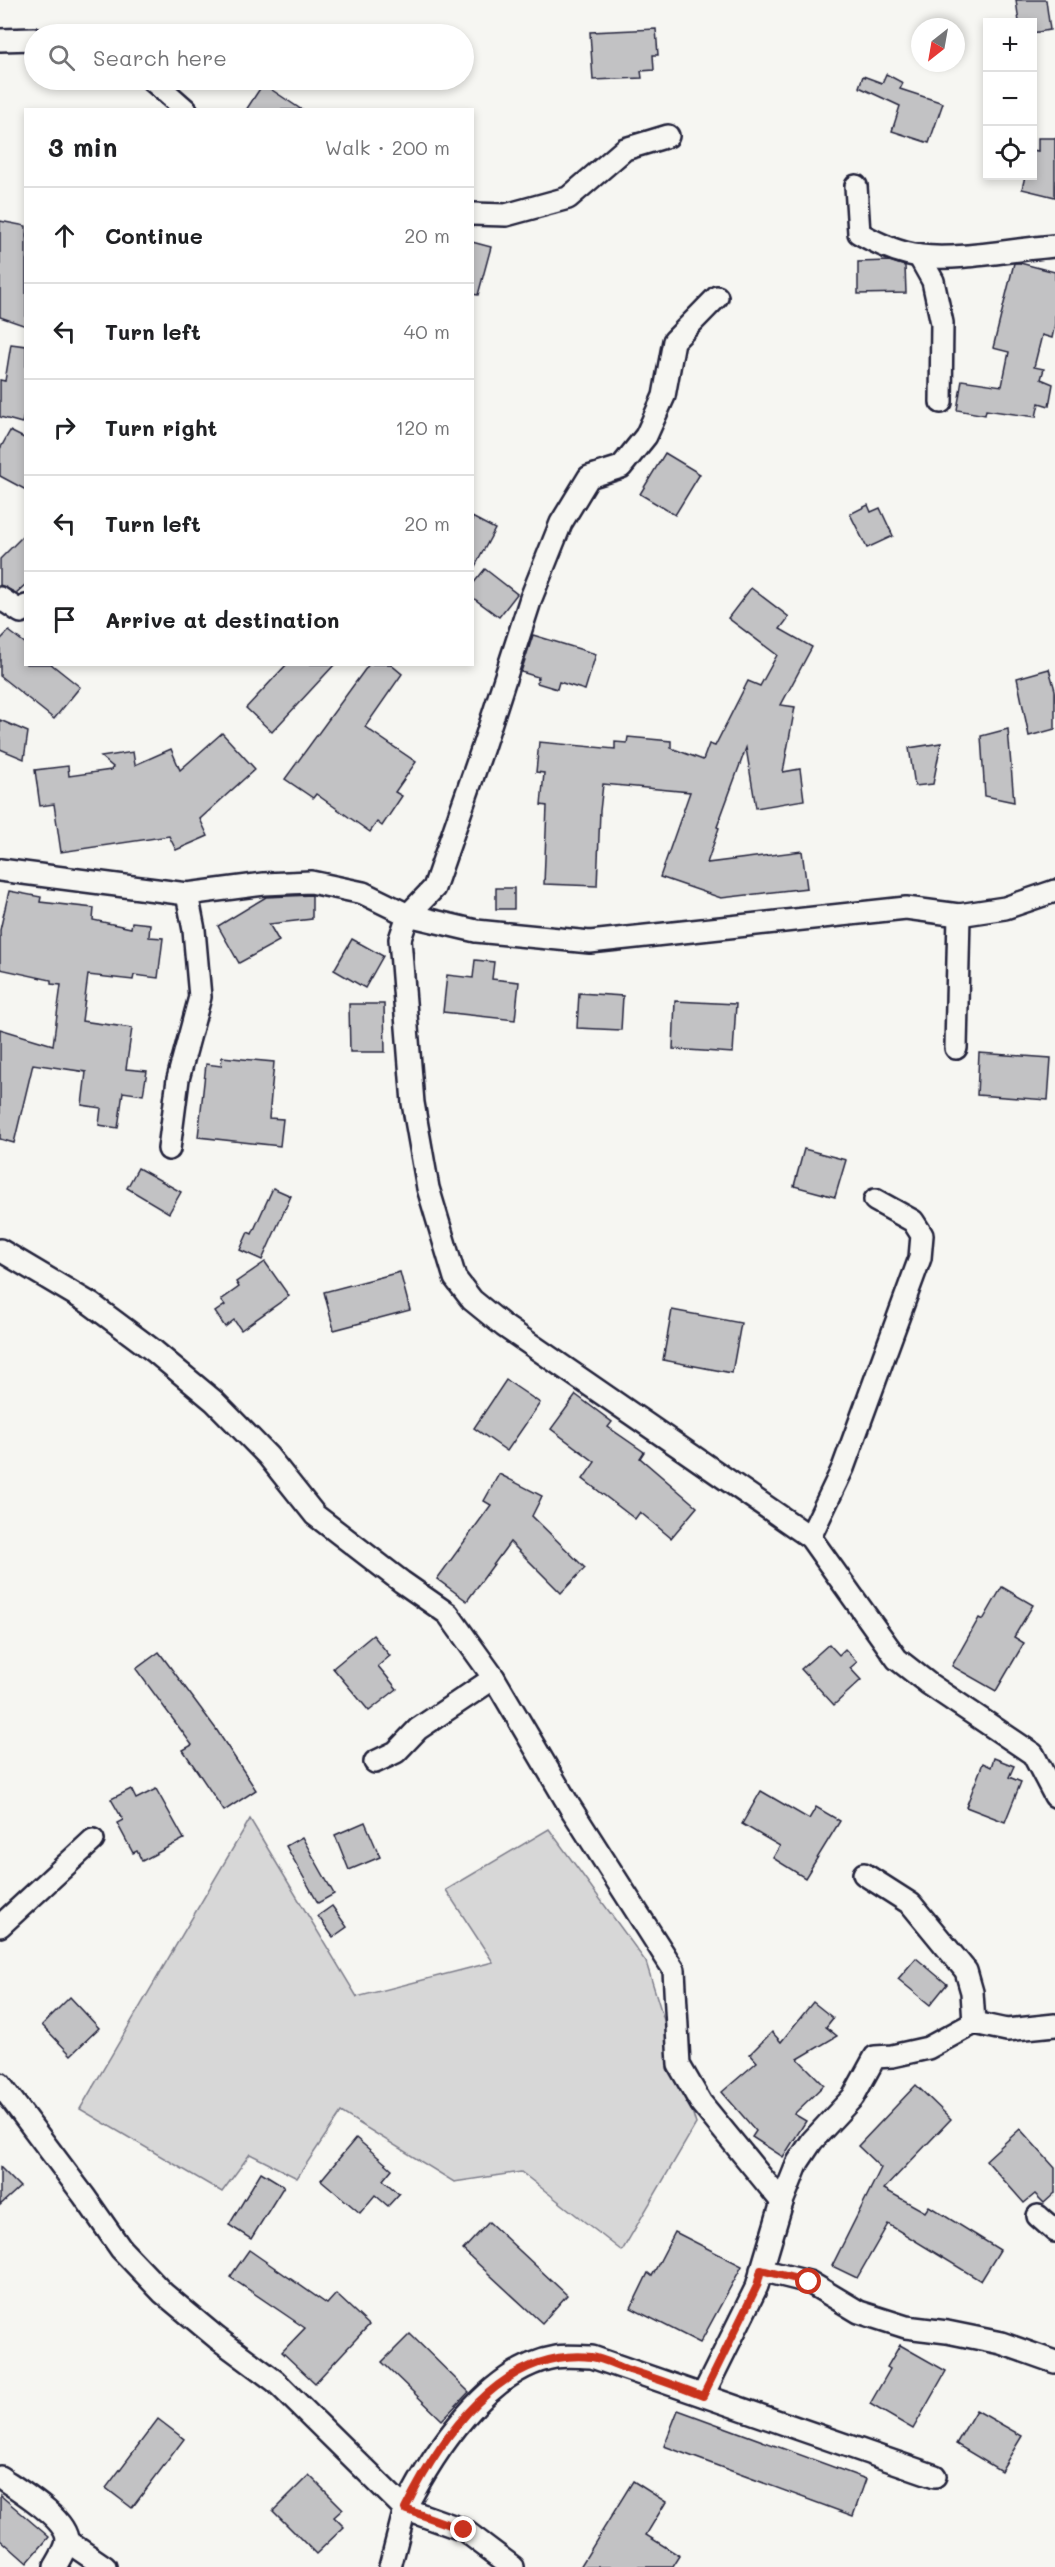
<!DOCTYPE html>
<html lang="en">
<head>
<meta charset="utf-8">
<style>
  :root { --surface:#fff; --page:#f6f6f6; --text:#202124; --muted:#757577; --line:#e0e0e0 }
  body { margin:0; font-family:Mali,sans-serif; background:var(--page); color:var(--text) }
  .controls { position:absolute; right:18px; top:18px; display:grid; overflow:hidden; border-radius:0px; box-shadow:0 3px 9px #0003 }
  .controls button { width:54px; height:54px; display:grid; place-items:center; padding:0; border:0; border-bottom:2px solid var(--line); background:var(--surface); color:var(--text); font:30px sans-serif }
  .compass { position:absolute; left:911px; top:18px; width:54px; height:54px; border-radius:50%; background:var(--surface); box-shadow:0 3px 9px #0003; rotate:211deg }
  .stop { position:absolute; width:18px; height:18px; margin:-14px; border:4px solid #c8321e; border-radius:50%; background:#fff }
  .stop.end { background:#c8321e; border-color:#fff; box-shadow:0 2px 6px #0008 }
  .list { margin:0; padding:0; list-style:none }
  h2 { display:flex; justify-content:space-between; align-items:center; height:78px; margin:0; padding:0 24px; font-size:26px }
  h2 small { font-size:20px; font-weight:400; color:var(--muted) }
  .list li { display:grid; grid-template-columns:39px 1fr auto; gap:18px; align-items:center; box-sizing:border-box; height:96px; padding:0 24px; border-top:2px solid var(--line) }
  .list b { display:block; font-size:22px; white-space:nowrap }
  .list em { font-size:20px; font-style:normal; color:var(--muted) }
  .icon { flex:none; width:33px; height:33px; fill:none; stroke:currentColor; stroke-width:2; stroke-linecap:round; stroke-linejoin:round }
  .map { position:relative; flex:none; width:1055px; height:2567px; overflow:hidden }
  .search { position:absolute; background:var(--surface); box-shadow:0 3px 9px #0003; left:24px; top:24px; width:450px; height:66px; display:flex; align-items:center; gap:15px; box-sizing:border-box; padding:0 21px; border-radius:33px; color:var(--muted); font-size:22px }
  .panel { position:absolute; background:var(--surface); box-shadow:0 3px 9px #0003; left:24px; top:108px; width:450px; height:558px; border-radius:0px }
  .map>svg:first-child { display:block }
  .green { fill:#d7d7d7; stroke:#7c7c89; stroke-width:1.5 }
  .building { fill:#c2c2c4; stroke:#22223b; stroke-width:1.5 }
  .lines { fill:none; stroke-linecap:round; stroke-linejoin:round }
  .minor-casing { stroke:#22223b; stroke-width:26 }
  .minor { stroke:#f6f6f2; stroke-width:21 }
  .route { stroke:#c8321e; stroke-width:8 }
</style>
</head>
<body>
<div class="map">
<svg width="1055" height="2567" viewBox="0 0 1055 2567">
  <rect width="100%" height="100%" fill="#f6f6f2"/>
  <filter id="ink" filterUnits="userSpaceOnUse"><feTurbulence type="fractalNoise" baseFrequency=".0167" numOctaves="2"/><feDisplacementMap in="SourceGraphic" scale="12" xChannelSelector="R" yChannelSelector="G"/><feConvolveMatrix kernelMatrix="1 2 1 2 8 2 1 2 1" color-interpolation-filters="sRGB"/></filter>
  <g filter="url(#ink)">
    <polygon class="green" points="250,1819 357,1997 493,1962 446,1890 549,1829 646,1962 696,2124 622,2251 521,2172 454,2182 341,2112 297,2178 250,2154 222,2192 80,2109"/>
    <g class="building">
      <polygon points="1016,0 1046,0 1050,30 1032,33 1032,22 1019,22"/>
      <polygon points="656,29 658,55 653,55 654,70 641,71 642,78 593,80 590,32"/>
      <polygon points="886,74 903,83 900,89 943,103 929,143 892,131 900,106 859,87 863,76 882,83"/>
      <polygon points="263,84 302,110 246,110"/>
      <polygon points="1038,138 1055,138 1055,197 1022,189 1025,176 1032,176 1032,150 1038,151"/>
      <polygon points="0,221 26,226 26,326 0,317"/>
      <polygon points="472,242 491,247 478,295 472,294"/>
      <polygon points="889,261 905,266 906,293 858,294 858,262"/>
      <polygon points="1014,263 1020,263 1055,272 1055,324 1052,338 1042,335 1034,367 1044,369 1041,379 1053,384 1049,406 1039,403 1036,417 986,410 985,415 957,410 962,380 1002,386 1009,352 993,348"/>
      <polygon points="11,344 26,346 26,407 22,423 0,417 0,380 5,381"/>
      <polygon points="10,431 26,439 26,490 0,476 0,449"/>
      <polygon points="665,453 700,474 675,515 640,494"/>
      <polygon points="868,505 871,512 880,508 893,536 867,548 850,514"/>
      <polygon points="472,517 495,529 472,572"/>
      <polygon points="26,533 26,584 16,593 0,585 0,559"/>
      <polygon points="485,569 517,594 499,617 472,597 472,585"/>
      <polygon points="751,588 789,617 780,629 812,647 781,705 795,707 783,772 800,769 804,800 756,808 746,748 717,827 719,828 707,863 802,851 807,888 721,898 660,877 690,792 603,784 600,811 597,886 544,884 547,806 541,805 544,773 536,772 539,742 615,749 615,742 627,743 628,737 671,741 671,748 703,760 709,744 715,746 748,681 760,686 777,655 728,618"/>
      <polygon points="9,631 26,644 26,664 51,664 80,687 54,719 0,676 0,640"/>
      <polygon points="533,635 596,654 585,690 559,682 557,689 537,683 538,677 521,672"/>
      <polygon points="287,664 335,664 272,732 246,708"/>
      <polygon points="369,664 390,664 402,674 365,727 416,762 395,792 402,796 382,826 377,822 370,832 316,794 313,798 285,779"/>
      <polygon points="1049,669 1055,690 1055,729 1029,736 1017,678"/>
      <polygon points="0,720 28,732 24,759 0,749"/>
      <polygon points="1008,729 1014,802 985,796 981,736"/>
      <polygon points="222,733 255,769 200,819 208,836 176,850 169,836 61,852 54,804 40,806 35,770 68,766 69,776 111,770 113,767 101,757 133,752 135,765 171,749 180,770"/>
      <polygon points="941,743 933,784 915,786 909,748"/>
      <rect x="496" y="888" width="18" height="21"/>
      <polygon points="9,891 41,897 40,902 94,908 93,920 131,928 132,922 150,924 149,937 163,938 158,978 134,975 133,980 88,975 82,1021 132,1028 126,1069 147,1071 143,1095 123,1092 118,1128 99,1125 101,1108 82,1105 86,1072 33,1064 14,1143 0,1139 0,1029 53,1045 61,985 51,984 51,980 0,969 0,930"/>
      <polygon points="312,895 312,919 269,924 279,941 239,963 218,926 266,897"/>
      <polygon points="352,939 383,956 365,988 334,970"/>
      <polygon points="475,960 494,962 492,979 519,982 515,1020 443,1012 447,975 473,978"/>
      <polygon points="579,993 623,996 621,1030 577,1028"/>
      <polygon points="675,1001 736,1004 733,1053 673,1049"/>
      <polygon points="349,1004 384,1004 385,1052 350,1052"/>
      <polygon points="979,1053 1051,1058 1048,1100 977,1095"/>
      <polygon points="222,1057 274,1062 269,1118 283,1119 280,1146 198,1137 206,1064 221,1066"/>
      <polygon points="804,1149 846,1160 835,1197 794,1186"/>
      <polygon points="138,1168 181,1192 169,1213 127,1188"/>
      <polygon points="273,1188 291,1196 262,1260 240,1250 248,1232 252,1234"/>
      <polygon points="265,1262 289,1296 241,1330 234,1320 225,1327 215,1312 225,1305 221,1300 239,1287 236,1282"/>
      <polygon points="400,1272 410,1310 334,1330 324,1292"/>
      <polygon points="672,1310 741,1323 732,1373 663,1360"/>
      <polygon points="506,1380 540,1403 507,1451 474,1428"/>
      <polygon points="576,1395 612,1422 608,1427 644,1452 640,1458 697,1507 671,1538 640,1512 635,1519 583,1479 595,1462 551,1429"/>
      <polygon points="499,1474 542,1496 532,1516 585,1568 561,1593 510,1542 467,1601 437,1579 491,1505 484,1501"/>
      <polygon points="1002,1587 1033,1605 1014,1637 1024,1643 996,1691 952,1666 979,1618 983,1620"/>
      <polygon points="373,1635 390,1656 378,1666 397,1689 369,1711 333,1668"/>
      <polygon points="829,1644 839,1655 845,1649 857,1662 850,1668 861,1680 834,1705 801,1669"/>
      <polygon points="159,1652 216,1729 256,1790 224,1811 183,1750 192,1745 136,1669"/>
      <polygon points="994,1758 1014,1766 1009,1777 1021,1782 1005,1822 966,1807 983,1763 991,1767"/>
      <polygon points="131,1789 136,1799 156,1789 184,1839 142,1861 137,1851 133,1853 117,1823 123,1820 111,1799"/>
      <polygon points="761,1791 809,1819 816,1807 840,1821 805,1878 773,1858 780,1846 742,1824"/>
      <polygon points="365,1822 380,1857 349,1870 335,1835"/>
      <polygon points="302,1837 334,1894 318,1903 286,1846"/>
      <polygon points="332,1906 347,1927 333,1937 318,1916"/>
      <polygon points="916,1958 947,1984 930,2005 898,1979"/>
      <polygon points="70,1997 99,2028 71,2055 42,2025"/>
      <polygon points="813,2002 833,2018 826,2027 837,2036 798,2059 824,2085 794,2114 806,2121 783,2157 752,2137 756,2131 722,2092 757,2062 750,2054 772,2032 781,2042"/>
      <polygon points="916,2085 951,2119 884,2189 925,2212 929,2206 1000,2250 981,2281 888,2224 857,2278 832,2266 881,2168 858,2146"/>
      <polygon points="1020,2129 1055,2168 1055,2193 1044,2203 1035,2194 1024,2203 986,2160"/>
      <polygon points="356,2138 392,2169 383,2180 399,2194 388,2206 375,2195 360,2213 321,2180"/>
      <polygon points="0,2167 20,2187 0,2205"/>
      <polygon points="261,2172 284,2186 251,2239 229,2225"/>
      <polygon points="489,2222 567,2295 542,2323 463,2250"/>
      <polygon points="675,2232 742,2266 700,2343 631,2308 648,2273 652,2276"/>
      <polygon points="249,2250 327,2304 336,2294 369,2325 315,2383 282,2352 305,2328 230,2277"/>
      <polygon points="410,2334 469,2392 442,2420 382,2362"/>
      <polygon points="900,2345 946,2371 913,2429 870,2404 890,2369 887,2367"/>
      <polygon points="678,2410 866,2479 853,2516 664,2446"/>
      <polygon points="976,2410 1022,2436 1001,2471 956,2444"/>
      <polygon points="158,2419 184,2439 132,2508 106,2488"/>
      <polygon points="309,2475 343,2509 334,2517 344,2527 316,2554 273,2511"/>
      <polygon points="633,2481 666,2502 646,2535 680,2556 673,2567 580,2567"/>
      <polygon points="0,2495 49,2537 27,2563 0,2539"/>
    </g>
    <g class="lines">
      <defs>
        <g id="minor">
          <polyline points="0,40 34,39"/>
          <polyline points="152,80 186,110"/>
          <path d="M 856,186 L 859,233 C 878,244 898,253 920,256 C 959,261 1014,249 1055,246"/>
          <polyline points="472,214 506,215 568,198 625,149 668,136"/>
          <polyline points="919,256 933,281 942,323 941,402"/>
          <polyline points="717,297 674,341 664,396 646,436 621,467 589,477 561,523 531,598 483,747 434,888 408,915 400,939 413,1103 428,1188 455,1278 472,1300 504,1326 810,1537 897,1659 929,1684 1033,1754 1055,1796"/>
          <polyline points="0,598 21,612 26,606"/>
          <polyline points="0,870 187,894 264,884 311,882 363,893 408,915 476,931 590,942 906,908 959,915 1005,908 1055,891"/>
          <polyline points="956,1048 959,915"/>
          <polyline points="169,1149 178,1079 200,997 194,930 187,894"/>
          <polyline points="0,1250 91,1304 154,1351 214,1401 268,1456 315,1515 402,1582 448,1614 494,1678 570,1807 674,1970 679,2065 701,2103 782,2202"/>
          <polyline points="810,1537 843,1468 920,1258 922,1235 913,1221 875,1200"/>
          <polyline points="375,1762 396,1752 418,1729 494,1678"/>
          <polyline points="864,1874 911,1904 966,1971 972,1992 974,2023"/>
          <polyline points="0,1926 93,1840"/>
          <path d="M 0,2084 L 84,2196 L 121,2249 L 163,2293 L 217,2338 L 275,2381 L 405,2509 C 433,2453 488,2368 556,2357 C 567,2355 581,2357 592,2357 L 935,2476"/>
          <polyline points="1038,2216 1055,2231"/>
          <polyline points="761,2270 809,2282 859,2312 906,2327 947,2332 1001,2343 1055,2362"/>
          <polyline points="703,2395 757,2286 782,2202 798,2162 812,2141 853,2097 875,2057 892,2056 928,2048 974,2023 1007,2030 1055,2025"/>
          <path d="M 0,2477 C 17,2489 68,2519 67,2541 C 66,2549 59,2560 55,2567"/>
          <polyline points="67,2541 105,2567"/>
          <polyline points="390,2567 405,2509 464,2530 513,2567"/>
        </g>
      </defs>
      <use href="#minor" class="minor-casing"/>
      <use href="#minor" class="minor"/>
    </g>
  </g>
  <g class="lines" filter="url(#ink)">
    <path class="route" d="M 464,2530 L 405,2509 C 440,2438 501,2348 591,2357 C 602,2358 615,2365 626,2369 C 652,2377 677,2386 703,2396 L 757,2286 L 761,2270 L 809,2282"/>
  </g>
</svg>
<div class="controls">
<button>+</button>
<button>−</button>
<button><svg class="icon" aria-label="locate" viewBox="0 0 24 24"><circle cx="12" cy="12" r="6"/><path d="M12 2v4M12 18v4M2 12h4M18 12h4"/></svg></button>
</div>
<svg class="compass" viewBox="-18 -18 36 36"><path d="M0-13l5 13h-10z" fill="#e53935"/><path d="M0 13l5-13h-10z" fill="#757577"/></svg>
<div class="stop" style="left:809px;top:2282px"></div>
<div class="stop end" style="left:464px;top:2530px"></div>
<div class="search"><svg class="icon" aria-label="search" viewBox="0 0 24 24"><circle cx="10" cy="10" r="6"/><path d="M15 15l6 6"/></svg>Search here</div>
<section class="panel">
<h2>3 min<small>Walk · 200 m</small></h2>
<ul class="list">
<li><svg class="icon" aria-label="ahead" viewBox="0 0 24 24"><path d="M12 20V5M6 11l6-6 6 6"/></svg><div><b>Continue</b></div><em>20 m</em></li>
<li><svg class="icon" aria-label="left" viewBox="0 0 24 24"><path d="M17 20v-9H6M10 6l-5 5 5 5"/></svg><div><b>Turn left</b></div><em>40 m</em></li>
<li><svg class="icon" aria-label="right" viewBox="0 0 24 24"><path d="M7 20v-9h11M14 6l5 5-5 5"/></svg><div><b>Turn right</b></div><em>120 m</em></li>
<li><svg class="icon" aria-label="left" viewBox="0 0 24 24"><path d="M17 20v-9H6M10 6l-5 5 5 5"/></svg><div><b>Turn left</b></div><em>20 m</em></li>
<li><svg class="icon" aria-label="arrive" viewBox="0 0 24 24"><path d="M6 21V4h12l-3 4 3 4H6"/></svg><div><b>Arrive at destination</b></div></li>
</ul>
</section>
</div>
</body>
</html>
